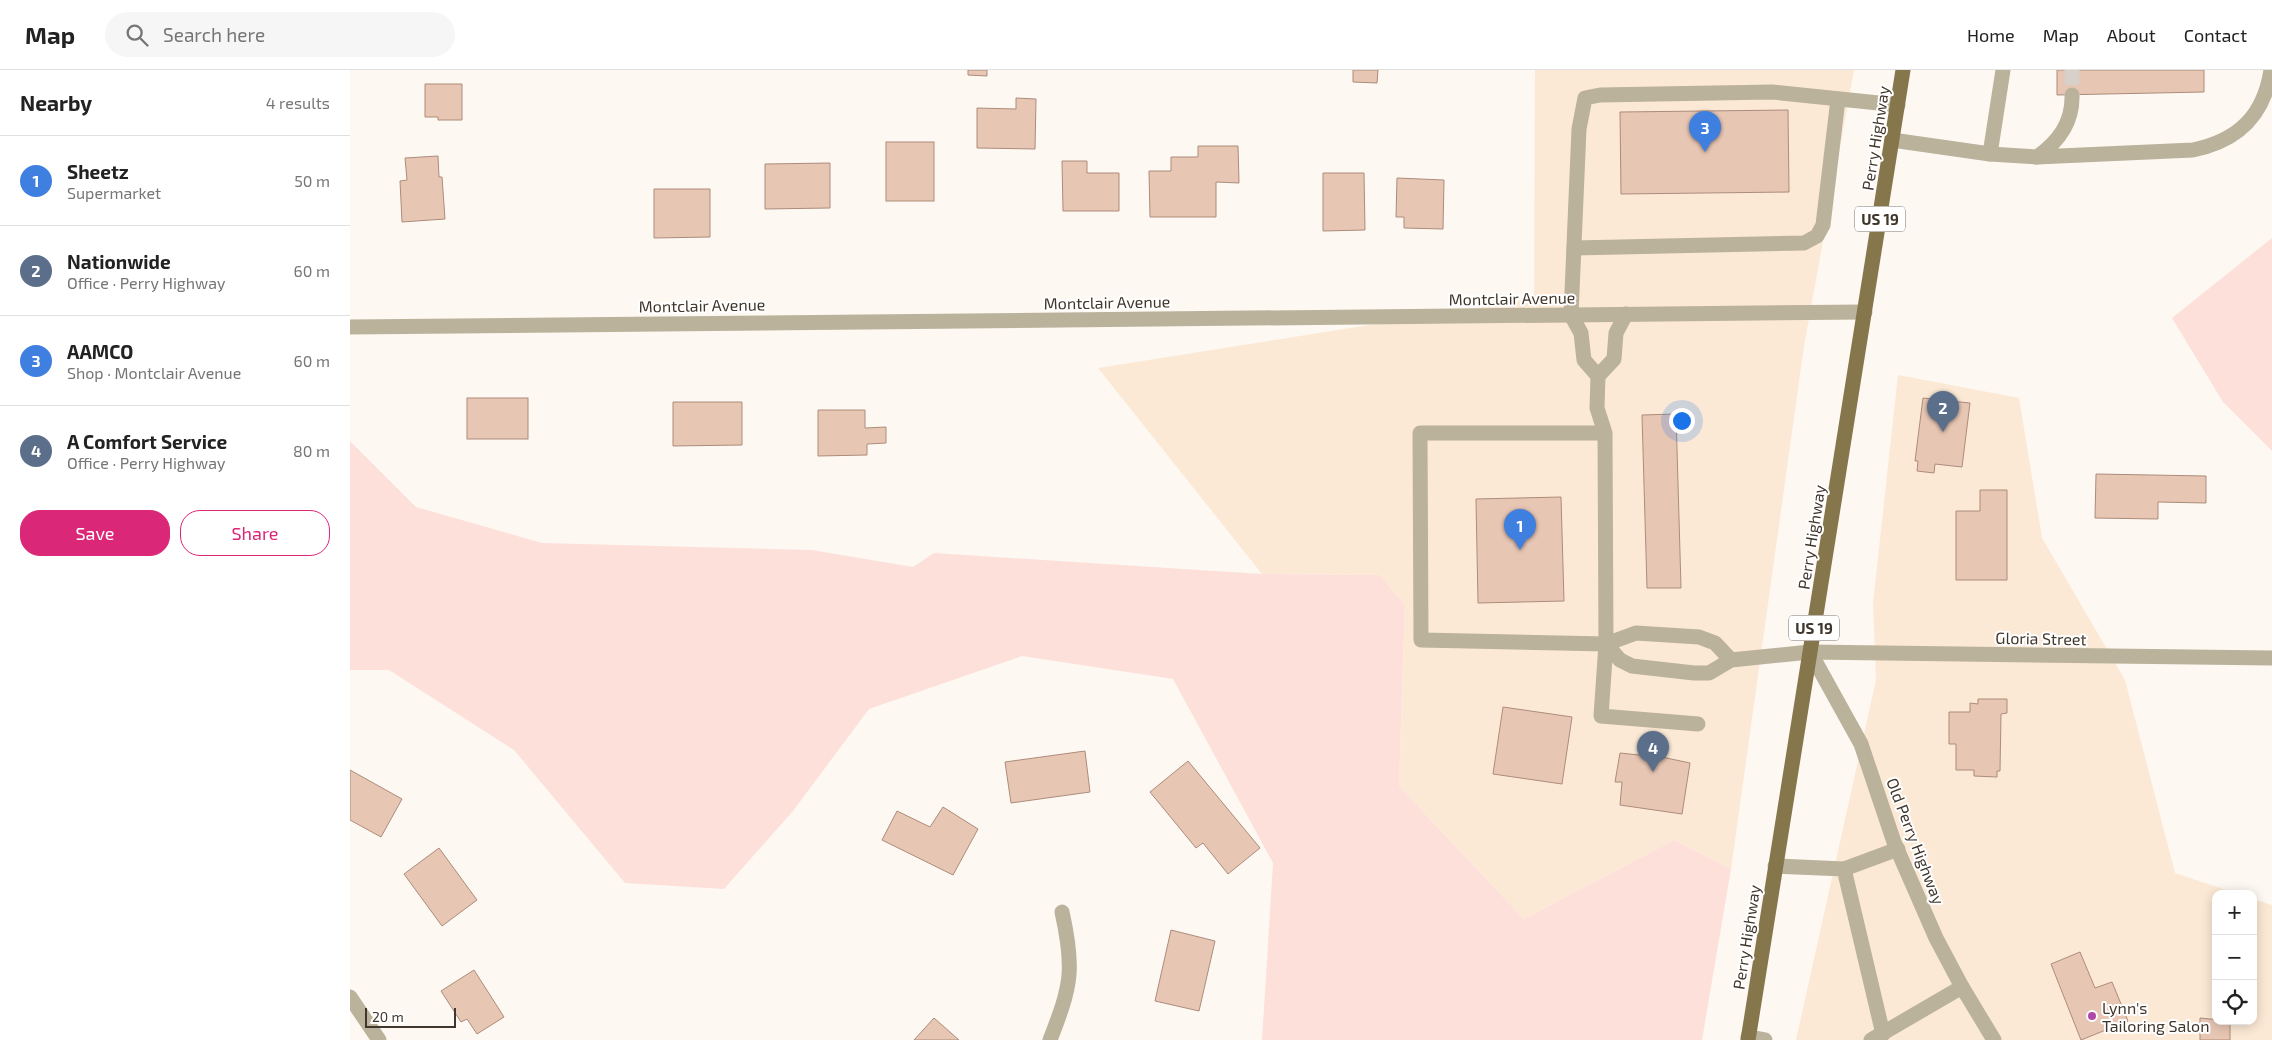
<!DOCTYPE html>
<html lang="en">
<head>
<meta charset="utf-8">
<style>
  :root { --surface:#fff; --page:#f6f6f6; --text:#222; --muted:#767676; --line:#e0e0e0; --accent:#db2777 }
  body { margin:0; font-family:"Exo 2",sans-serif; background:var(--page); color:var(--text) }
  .controls { position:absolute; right:15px; bottom:15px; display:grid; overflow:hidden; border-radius:10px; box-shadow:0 2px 12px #0003 }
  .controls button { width:45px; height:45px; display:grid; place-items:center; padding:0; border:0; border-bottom:1px solid var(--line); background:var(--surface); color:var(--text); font:25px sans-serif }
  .scale { position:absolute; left:15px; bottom:12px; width:91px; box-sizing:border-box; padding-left:5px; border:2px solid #40362b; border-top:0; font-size:14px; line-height:18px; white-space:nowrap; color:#40362b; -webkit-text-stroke:4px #fff; paint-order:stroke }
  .you { position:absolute; left:1331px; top:350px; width:18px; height:18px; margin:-12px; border:4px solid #fff; border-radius:50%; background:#1a73e8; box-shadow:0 0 0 8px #1a73e833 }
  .badge { display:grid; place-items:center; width:32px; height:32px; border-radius:50%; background:var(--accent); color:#fff; font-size:16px; font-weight:700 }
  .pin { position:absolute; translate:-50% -41px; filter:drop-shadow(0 1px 2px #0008) }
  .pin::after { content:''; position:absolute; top:26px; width:18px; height:15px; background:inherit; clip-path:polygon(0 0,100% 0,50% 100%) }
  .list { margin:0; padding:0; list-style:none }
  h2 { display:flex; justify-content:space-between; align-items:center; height:65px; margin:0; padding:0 20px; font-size:21px }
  h2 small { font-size:16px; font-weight:400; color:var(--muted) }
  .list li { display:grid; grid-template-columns:32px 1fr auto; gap:15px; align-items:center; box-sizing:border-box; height:90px; padding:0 20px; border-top:1px solid var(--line) }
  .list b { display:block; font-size:19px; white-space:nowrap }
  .list p { margin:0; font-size:16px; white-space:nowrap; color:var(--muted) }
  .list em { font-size:16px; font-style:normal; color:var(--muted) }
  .actions { display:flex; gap:10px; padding:15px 20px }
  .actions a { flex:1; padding:11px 0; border:1px solid var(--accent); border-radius:20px; text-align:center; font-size:18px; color:var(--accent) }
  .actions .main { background:var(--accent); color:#fff }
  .icon { flex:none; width:28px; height:28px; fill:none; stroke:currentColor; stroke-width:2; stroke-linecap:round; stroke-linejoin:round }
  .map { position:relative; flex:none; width:1922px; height:970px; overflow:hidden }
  header { display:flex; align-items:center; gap:30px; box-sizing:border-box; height:70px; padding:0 25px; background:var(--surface); border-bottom:1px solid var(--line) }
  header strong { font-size:24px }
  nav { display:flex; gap:28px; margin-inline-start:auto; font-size:18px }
  .search { width:350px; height:45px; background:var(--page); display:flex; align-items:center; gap:12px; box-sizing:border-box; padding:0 18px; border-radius:28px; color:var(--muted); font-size:19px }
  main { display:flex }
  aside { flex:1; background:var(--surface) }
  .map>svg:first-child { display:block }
  .built { fill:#fbe9d5 }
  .green { fill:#fee0db }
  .building { fill:#e8c6b4; stroke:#ac8c7b }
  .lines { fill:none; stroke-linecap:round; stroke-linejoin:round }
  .minor-tunnel { stroke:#d7d1ca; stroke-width:15; stroke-dasharray:15 8; stroke-linecap:butt }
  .minor { stroke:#bab29b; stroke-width:15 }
  .major { stroke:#85764c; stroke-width:15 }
  .poi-dot { fill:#b147a8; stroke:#fff; stroke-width:2 }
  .labels { text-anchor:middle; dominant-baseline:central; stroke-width:4; stroke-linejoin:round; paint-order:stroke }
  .shield { fill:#fff; stroke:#79726b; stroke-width:1 }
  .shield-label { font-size:15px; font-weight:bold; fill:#40362b }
  .street-label { font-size:16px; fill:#40362b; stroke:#fff }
  .poi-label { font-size:16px; fill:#40362b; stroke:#fff; text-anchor:start }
</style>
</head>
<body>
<header>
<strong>Map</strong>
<div class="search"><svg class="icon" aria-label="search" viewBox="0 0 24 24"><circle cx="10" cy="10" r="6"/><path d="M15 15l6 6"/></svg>Search here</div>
<nav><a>Home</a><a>Map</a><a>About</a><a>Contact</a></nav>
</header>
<main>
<aside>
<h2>Nearby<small>4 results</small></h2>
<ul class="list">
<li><span class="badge" style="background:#3f7fe0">1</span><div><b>Sheetz</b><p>Supermarket</p></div><em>50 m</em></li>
<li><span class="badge" style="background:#5c6f8a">2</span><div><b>Nationwide</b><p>Office · Perry Highway</p></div><em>60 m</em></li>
<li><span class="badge" style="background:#3f7fe0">3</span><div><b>AAMCO</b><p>Shop · Montclair Avenue</p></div><em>60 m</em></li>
<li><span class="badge" style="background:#5c6f8a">4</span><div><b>A Comfort Service</b><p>Office · Perry Highway</p></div><em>80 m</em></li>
</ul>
<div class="actions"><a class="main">Save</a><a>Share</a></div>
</aside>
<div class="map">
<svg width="1922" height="970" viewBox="0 0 1922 970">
  <rect width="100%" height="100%" fill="#fdf8f2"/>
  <g class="built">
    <polygon points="1185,0 1504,0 1454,276 1381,799 1324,770 1174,849 1049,716 1055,535 1030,505 912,504 748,298 1184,229"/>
    <polygon points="1548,305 1669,328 1692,468 1775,610 1825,803 1888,824 1866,824 1866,951 1903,951 1903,829 1922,835 1922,970 1446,970 1526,610 1523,533"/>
  </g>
  <g class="green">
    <polygon points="1922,168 1922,381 1873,332 1822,248"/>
    <polygon points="0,371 66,437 192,473 462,480 563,497 584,483 912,504 1030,505 1055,535 1049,716 1174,849 1324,770 1381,799 1352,970 912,970 923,793 823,609 672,586 519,639 443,741 374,819 275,813 164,680 39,600 0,600"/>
  </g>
  <g class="building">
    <polygon points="618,0 637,0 637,6 618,5"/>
    <polygon points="1003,0 1028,0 1027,13 1003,12"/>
    <polygon points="1707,0 1854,0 1854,22 1707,25"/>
    <polygon points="75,14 112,14 112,50 88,50 88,47 75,47"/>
    <polygon points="666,28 686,29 685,79 627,78 627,38 666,39"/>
    <polygon points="1438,40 1439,122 1271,124 1270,42"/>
    <rect x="536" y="72" width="48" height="59"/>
    <polygon points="848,76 888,76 889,113 866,112 866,147 800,147 799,101 821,101 821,87 848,87"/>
    <polygon points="88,86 89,107 92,107 95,149 52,152 50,111 57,110 55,88"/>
    <polygon points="712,91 737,91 737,103 769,103 769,141 713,141"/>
    <polygon points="480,93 480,138 415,139 415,94"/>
    <polygon points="973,103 1014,103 1015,160 973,161"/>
    <polygon points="1047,108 1094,110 1093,159 1054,158 1054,147 1046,147"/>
    <polygon points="304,119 360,119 360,167 304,168"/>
    <rect x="117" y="328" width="61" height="41"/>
    <polygon points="1573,328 1620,333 1612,397 1585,394 1584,403 1567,401 1568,391 1565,391"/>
    <polygon points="323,332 392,332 392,375 323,376"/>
    <polygon points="468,340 515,340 515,358 536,357 536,373 517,374 517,385 468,386"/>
    <polygon points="1326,344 1331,518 1297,518 1292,345"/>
    <polygon points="1746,404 1856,406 1856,433 1808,432 1808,449 1745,448"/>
    <polygon points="1630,420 1657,420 1657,510 1606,510 1606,441 1630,441"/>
    <polygon points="1211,427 1214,531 1128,533 1126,429"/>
    <polygon points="1628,629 1657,629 1657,643 1651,644 1650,701 1647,701 1647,707 1624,706 1624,700 1606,700 1606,674 1599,674 1599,642 1620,642 1620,633 1628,634"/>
    <polygon points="1153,637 1222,647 1212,714 1143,704"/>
    <polygon points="1301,672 1308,673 1307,686 1340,693 1332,744 1270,735 1272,712 1265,712 1270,683 1289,685 1300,678"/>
    <polygon points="735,681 740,722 661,733 655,692"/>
    <polygon points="838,691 910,778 878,804 853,773 846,778 800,722"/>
    <polygon points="0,700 52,729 31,767 0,750"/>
    <polygon points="593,737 628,759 603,805 532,770 547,741 580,757"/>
    <polygon points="89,778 127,830 92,856 54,804"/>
    <polygon points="821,860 865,871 849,941 805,931"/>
    <polygon points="1730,882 1745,918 1762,912 1778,951 1731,970 1701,894"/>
    <polygon points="124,900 154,947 127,964 117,949 111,952 91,921"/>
    <polygon points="584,948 609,970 564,970"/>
    <polygon points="1850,948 1880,951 1880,970 1850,970"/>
  </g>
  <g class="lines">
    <polyline class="minor-tunnel" points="1722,0 1722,25"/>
    <g class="minor">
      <path d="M 1542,70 L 1640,84 L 1687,87 L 1843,80 C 1888,71 1914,46 1921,0"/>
      <polyline points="1640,84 1653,0"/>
      <path d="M 1687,87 C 1708,72 1723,53 1722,25"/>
      <polyline points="1224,178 1454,173 1467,166 1473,155 1488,29"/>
      <polyline points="0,257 1515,242"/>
      <polyline points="1248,306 1264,289 1266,263 1276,244"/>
      <polyline points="1255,363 1070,363 1071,570 1256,574 1255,363 1247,338 1248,306 1234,290 1231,263 1221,245 1229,59 1235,28 1250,25 1422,22 1548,35"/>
      <polyline points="1256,574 1251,646 1348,654"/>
      <polyline points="1460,582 1511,674 1544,772 1586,868 1612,917 1644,970"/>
      <polyline points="1381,590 1365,573 1349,567 1286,563 1256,574 1270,590 1282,596 1344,603 1359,603 1381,590 1460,582 1922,588"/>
      <polyline points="1425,796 1494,799 1533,964"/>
      <polyline points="1494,799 1548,779"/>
      <polyline points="0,927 29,970"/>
      <polyline points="1398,967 1415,970"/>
      <path d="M 700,970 C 721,916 725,900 712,842"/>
      <polyline points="1521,970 1612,917"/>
    </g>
    <polyline class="major" points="1398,970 1553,0"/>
  </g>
  <circle class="poi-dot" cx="1742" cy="946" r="5"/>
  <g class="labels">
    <g class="shield">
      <rect x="1505" y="136.5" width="50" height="25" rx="4"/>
      <rect x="1439" y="545.5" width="50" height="25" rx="4"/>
    </g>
    <g class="shield-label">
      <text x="1530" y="149">US 19</text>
      <text x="1464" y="558">US 19</text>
    </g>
    <g class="street-label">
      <text transform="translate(1525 68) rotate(-81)">Perry Highway</text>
      <text transform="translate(1162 228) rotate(-1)">Montclair Avenue</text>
      <text transform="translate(757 232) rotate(-1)">Montclair Avenue</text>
      <text transform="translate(352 235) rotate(-1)">Montclair Avenue</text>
      <text transform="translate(1461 467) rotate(-81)">Perry Highway</text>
      <text transform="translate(1691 568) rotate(1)">Gloria Street</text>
      <text transform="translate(1566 771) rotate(69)">Old Perry Highway</text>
      <text transform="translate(1396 867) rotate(-81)">Perry Highway</text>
    </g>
    <g class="poi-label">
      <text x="1752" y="937">Lynn's<tspan x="1752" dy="18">Tailoring Salon</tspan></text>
    </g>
  </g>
</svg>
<div class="controls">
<button>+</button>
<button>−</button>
<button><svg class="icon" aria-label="locate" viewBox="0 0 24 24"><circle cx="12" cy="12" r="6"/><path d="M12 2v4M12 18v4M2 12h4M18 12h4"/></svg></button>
</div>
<div class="scale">20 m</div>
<div class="you"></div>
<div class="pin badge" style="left:1170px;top:480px;background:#3f7fe0">1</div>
<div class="pin badge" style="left:1593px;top:362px;background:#5c6f8a">2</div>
<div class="pin badge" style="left:1355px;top:82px;background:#3f7fe0">3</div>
<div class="pin badge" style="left:1303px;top:702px;background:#5c6f8a">4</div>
</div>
</main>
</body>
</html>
